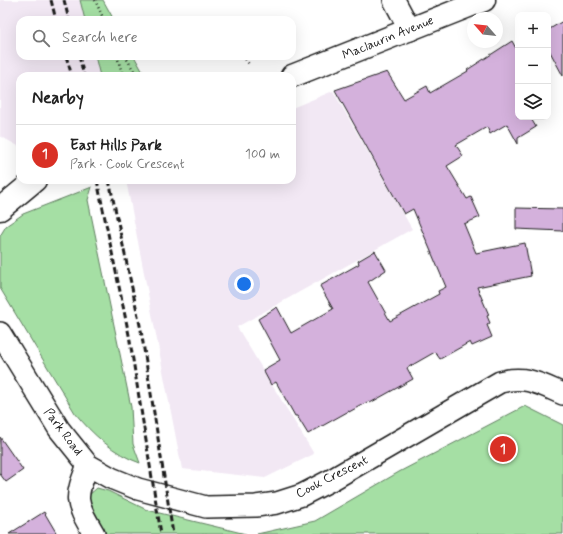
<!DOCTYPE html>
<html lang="en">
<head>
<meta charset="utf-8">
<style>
  :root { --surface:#fff; --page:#f2f2f2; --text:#222; --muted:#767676; --line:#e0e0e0; --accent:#d93025 }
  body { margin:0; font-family:Mynerve,sans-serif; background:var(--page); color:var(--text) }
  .controls { position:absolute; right:12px; top:12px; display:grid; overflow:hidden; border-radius:8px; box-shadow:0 4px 16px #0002 }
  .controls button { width:36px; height:36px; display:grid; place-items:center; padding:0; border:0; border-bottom:1px solid var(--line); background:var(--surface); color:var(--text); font:20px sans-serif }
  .compass { position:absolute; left:467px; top:12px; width:36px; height:36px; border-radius:50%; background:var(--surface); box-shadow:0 4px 16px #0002; rotate:298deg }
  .you { position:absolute; left:244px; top:284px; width:14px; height:14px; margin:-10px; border:3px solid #fff; border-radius:50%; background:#1a73e8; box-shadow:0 0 0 6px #1a73e833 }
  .badge { display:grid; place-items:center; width:26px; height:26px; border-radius:50%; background:var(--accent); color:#fff; font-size:13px; font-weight:700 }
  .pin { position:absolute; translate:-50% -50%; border:2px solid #fff; box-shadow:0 1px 4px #0006 }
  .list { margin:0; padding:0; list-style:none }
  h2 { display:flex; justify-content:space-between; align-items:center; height:52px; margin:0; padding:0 16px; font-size:17px }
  h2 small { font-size:13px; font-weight:400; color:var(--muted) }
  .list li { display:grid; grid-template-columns:26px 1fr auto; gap:12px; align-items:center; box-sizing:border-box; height:60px; padding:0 16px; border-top:1px solid var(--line) }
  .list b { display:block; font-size:15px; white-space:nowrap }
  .list p { margin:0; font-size:13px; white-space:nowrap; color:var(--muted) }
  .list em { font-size:13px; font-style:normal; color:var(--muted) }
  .icon { flex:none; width:22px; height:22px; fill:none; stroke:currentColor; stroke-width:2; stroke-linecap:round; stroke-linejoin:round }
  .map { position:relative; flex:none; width:563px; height:534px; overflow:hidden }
  .search { position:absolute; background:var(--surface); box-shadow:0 4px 16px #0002; left:16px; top:16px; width:280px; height:44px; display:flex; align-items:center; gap:10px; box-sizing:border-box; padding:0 14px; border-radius:12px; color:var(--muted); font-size:15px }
  .panel { position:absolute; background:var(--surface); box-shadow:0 4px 16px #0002; left:16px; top:72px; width:280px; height:112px; border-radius:12px }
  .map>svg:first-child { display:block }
  .built { fill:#f2e8f4 }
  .green { fill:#a5dfa4; stroke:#607e60 }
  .building { fill:#d4b1dc; stroke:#1c1c1c }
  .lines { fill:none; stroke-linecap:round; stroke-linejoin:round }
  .street-casing { stroke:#1c1c1c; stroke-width:24 }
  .secondary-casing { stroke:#1c1c1c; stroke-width:25 }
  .path { stroke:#1c1c1c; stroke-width:2.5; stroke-dasharray:1 3; stroke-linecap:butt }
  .street { stroke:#fff; stroke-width:21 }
  .secondary { stroke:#fff; stroke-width:22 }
  .rail { stroke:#1c1c1c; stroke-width:3; stroke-dasharray:6 3; stroke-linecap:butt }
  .labels { text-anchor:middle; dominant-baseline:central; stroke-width:3; stroke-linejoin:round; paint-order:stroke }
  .street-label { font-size:13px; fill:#1c1c1c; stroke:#fff }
</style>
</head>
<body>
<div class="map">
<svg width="563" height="534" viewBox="0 0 563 534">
  <rect width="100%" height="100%" fill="#fff"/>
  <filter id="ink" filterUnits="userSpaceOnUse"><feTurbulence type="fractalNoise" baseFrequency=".025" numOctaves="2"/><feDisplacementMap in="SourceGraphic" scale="8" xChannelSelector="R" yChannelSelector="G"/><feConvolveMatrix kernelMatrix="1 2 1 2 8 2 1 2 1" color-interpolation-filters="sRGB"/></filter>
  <g filter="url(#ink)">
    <g class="built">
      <polygon points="0,0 80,0 85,20 20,20 20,56 95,56 100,76 20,76 20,147 0,136"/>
      <polygon points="333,91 412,229 237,327 314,454 265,478 182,469 126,180 292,180 292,108"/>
    </g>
    <g class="green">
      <polygon points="80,0 103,0 114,20 85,20"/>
      <polygon points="95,56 134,56 145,76 100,76"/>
      <path d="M 92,187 L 88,200 L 131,407 L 133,444 L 140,463 C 114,454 92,434 75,413 L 0,288 L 0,236 L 6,226 L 23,214 Z"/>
      <polygon points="525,406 563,425 563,534 257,534 315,521 399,472"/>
      <polygon points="97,488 108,491 147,510 246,534 104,534 88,505 89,495"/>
    </g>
    <g class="building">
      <polygon points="563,21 563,76 548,48 548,30"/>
      <polygon points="512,41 518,52 518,117 530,117 536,127 518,138 518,144 507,124 490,134 487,127 456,145 463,156 447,166 467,199 471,197 480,217 464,224 476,253 525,243 531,276 477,287 489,315 487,316 490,323 487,325 492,337 472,346 470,342 440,359 435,352 407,368 413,379 370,403 369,401 349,412 349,411 308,434 297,416 295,416 276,382 271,385 263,370 280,360 258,319 277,307 291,333 333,309 320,286 359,264 358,261 375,251 386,270 368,282 390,321 439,294 438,291 446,287 413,209 404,214 335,90 387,72 404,99 427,86 430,93 468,71 467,70"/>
      <polygon points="516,208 563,209 563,231 516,229"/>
      <polygon points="0,437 23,470 6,482 0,474"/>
      <polygon points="44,512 57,534 9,534"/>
    </g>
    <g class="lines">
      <defs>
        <g id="street">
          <polyline points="394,0 410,30"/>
          <path d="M 0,333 L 59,429 L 88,465 L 111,478 L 138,489 L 206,507 L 256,506 L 277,503 L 302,495 L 333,479 L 500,382 C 526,375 540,384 563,394"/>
          <path d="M 88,465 C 74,500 75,501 94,534"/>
        </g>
        <g id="secondary">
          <polyline points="292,76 484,0"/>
          <polyline points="0,209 35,180"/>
        </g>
      </defs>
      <use href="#street" class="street-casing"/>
      <use href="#secondary" class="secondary-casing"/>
      <g class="path">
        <polyline points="95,0 104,20"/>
        <polyline points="117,56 123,76"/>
        <polyline points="125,56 137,76"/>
        <polyline points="243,56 249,64"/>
      </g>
      <use href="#street" class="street"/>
      <use href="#secondary" class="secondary"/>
      <g class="rail">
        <polyline points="51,0 56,20"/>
        <polyline points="64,0 69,20"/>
        <polyline points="66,56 72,76"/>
        <polyline points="79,56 84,76"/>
        <polyline points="97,180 129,335 161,534"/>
        <polyline points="109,180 141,330 173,534"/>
      </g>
    </g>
  </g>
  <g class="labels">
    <g class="street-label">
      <text transform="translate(388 38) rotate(-22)">Maclaurin Avenue</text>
      <text transform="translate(63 432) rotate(53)">Park Road</text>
      <text transform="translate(332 477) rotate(-27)">Cook Crescent</text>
    </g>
  </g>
</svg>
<div class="controls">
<button>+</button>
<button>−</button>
<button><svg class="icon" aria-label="layers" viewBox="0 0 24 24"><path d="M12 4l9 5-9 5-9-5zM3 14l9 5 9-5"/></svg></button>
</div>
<svg class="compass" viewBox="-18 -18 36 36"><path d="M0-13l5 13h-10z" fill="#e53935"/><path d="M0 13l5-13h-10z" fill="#767676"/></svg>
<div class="you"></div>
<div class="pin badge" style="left:503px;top:449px">1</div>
<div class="search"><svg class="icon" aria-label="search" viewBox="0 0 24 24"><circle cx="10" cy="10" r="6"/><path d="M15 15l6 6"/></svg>Search here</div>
<section class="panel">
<h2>Nearby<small></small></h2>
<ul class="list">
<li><span class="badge">1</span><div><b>East Hills Park</b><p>Park · Cook Crescent</p></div><em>100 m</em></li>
</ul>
</section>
</div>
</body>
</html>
